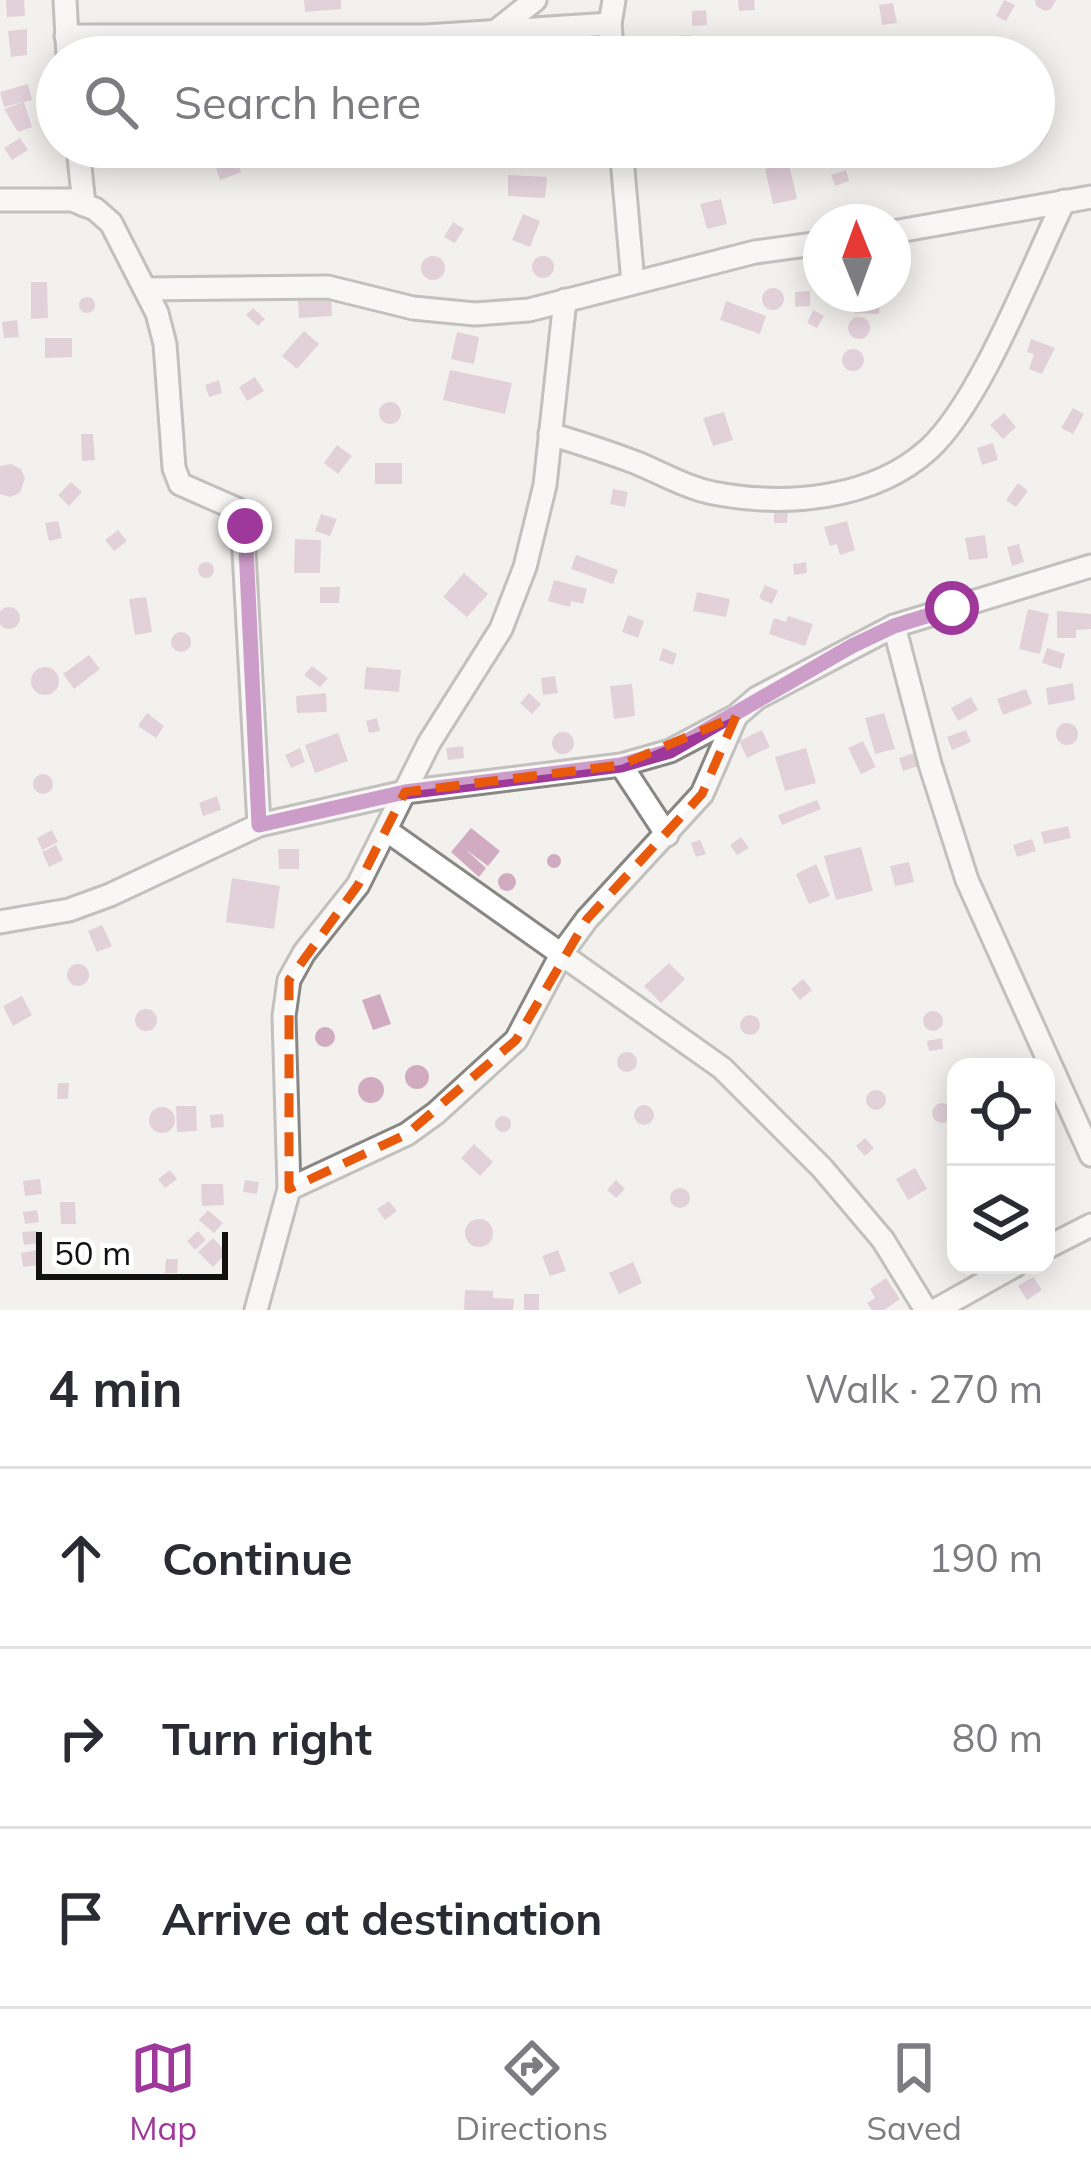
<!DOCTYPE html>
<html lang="en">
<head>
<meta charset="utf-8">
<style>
  :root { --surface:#fff; --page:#f2f2f3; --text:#2b2b33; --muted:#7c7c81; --line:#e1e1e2; --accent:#9f389b }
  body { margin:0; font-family:Mulish,sans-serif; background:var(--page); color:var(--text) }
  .controls { position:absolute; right:36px; bottom:36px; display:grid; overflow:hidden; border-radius:24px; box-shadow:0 6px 30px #0003 }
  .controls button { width:108px; height:108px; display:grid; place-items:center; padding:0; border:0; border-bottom:3px solid var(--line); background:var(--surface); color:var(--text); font:60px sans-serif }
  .compass { position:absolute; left:803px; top:204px; width:108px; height:108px; border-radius:50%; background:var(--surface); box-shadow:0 6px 30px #0003; rotate:359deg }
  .scale { position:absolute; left:36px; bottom:30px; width:192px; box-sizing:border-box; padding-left:12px; border:6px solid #111110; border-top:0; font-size:33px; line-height:42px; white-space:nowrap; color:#111110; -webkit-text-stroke:9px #fff; paint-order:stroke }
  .stop { position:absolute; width:36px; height:36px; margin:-27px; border:9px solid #9f389b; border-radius:50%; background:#fff }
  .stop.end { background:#9f389b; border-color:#fff; box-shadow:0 3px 12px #0008 }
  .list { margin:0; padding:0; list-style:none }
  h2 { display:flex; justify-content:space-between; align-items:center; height:156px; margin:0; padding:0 48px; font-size:51px }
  h2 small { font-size:39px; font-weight:400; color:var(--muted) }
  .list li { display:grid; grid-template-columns:78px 1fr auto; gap:36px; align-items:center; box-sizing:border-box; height:180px; padding:0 48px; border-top:3px solid var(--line) }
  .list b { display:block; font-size:45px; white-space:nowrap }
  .list em { font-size:39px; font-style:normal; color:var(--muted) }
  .icon { flex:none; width:66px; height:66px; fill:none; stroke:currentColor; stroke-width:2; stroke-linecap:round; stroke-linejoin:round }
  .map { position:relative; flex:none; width:1091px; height:1310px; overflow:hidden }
  .search { position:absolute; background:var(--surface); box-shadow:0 6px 30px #0003; left:36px; right:36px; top:36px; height:132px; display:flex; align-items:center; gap:30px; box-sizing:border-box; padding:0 42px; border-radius:66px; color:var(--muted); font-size:45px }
  .sheet { height:696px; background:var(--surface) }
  nav { display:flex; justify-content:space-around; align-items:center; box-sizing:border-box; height:168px; border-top:3px solid var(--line); background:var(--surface); font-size:33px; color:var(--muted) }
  nav a { display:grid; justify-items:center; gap:6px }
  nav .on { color:var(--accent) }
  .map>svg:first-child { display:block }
  .building { fill:#d1acc1 }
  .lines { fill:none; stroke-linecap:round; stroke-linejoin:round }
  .minor-casing { stroke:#888784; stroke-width:27 }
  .minor { stroke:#fff; stroke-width:21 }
  .route { stroke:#9f389b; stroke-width:15 }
  .marked { fill:none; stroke:#e8590c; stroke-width:9; stroke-dasharray:24 15; stroke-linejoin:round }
</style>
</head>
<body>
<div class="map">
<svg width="1091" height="1310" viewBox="0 0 1091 1310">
  <rect width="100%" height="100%" fill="#f2f1ee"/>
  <g class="building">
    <polygon points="6,0 24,0 25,16 7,17"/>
    <polygon points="304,0 341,0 341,9 305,12"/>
    <polygon points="738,0 754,0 755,10 739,11"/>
    <polygon points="1004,0 1015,5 1006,21 996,16"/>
    <polygon points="1035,0 1056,0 1051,9 1045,11 1036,6"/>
    <polygon points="893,3 897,23 882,25 879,5"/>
    <polygon points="706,10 707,25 692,26 692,11"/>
    <polygon points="27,29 27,55 11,57 8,31"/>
    <polygon points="691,35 692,50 676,52 675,36"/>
    <polygon points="967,44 979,46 984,57 957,57"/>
    <polygon points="888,45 891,57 858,57 857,52"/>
    <polygon points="28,84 32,100 4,107 0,92"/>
    <polygon points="24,102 32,127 18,132 4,109"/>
    <polygon points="1038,128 1048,134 1040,146 1034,142"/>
    <polygon points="20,138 28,150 12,160 4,148"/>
    <polygon points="239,147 243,156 216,166 211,155"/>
    <polygon points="888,147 889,162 879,163 878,148"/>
    <polygon points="236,160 241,172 220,180 216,168"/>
    <polygon points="789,164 797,199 773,204 765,169"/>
    <polygon points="846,170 849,181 835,186 831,175"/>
    <polygon points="508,175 547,177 545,198 508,196"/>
    <polygon points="721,199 727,224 707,229 700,204"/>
    <polygon points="523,214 540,221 530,247 512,240"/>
    <polygon points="453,222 464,229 455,243 444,237"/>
    <circle cx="433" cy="268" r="12"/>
    <circle cx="543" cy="267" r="11"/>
    <polygon points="31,282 47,282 48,318 31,319"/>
    <circle cx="773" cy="299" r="11"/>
    <polygon points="810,291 810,306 795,307 795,292"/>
    <polygon points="855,294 880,294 879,314 854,313"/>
    <polygon points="331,296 332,316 299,318 298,299"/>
    <circle cx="87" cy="305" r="8"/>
    <polygon points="726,301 766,316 760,334 720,320"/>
    <polygon points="253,308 265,319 258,326 246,315"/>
    <polygon points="813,310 824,316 817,328 807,323"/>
    <circle cx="859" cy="328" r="11"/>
    <polygon points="17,320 19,337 4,338 2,322"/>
    <polygon points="304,331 319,344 297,369 282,356"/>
    <polygon points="457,332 479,337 474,364 451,359"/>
    <polygon points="45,338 72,338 72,357 45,358"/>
    <polygon points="1031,339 1055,348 1042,374 1029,369 1034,354 1027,352"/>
    <circle cx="853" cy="360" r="11"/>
    <polygon points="450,370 512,383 505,414 443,400"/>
    <polygon points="255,377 264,391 247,401 239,387"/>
    <polygon points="219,380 222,393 209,397 205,385"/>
    <circle cx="390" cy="413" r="11"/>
    <polygon points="1073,408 1084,414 1073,434 1061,428"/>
    <polygon points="724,412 733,440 713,446 703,418"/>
    <polygon points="1004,413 1016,427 1003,439 990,425"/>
    <polygon points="81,434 93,434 95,460 82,461"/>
    <polygon points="993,443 998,460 982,465 977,448"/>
    <polygon points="337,445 352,456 338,474 324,463"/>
    <rect x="375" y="463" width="27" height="21"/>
    <polygon points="11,464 21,469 25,478 20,493 10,497 0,494 0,466"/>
    <polygon points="71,482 82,492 69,506 58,495"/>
    <polygon points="1018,483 1028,491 1016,507 1006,500"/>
    <polygon points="613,489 628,492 625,507 610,504"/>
    <polygon points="774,512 788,513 787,523 774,523"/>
    <polygon points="321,514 337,519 330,536 315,531"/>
    <polygon points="58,521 62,538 49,541 45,523"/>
    <polygon points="847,521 855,550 840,555 837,544 830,546 824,527"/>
    <polygon points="118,530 127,541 114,551 105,540"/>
    <polygon points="985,535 988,558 969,560 965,538"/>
    <polygon points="295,539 321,540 320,573 294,573"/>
    <polygon points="1019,544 1024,562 1012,566 1007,547"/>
    <polygon points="576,555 618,570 613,584 571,569"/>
    <circle cx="206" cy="570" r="8"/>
    <polygon points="806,562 807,573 794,575 793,564"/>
    <polygon points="464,573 488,594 467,617 443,597"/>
    <polygon points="554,580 587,589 583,604 571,601 570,607 548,601"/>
    <polygon points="765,585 778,591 772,604 759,598"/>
    <polygon points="320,587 340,587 339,603 320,603"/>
    <polygon points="697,592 730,599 726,617 693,611"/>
    <polygon points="146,597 152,632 135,635 129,599"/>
    <circle cx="9" cy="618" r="11"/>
    <polygon points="1028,609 1049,614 1040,654 1019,649"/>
    <polygon points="1057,611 1091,614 1091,629 1076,630 1076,638 1057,638"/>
    <polygon points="628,615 644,621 638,638 622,632"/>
    <polygon points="788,616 813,624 805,646 769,634 774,618 786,622"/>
    <circle cx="181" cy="642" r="10"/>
    <polygon points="663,648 677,654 673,665 659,660"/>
    <polygon points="1047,648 1065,654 1061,669 1042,663"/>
    <polygon points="89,655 100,669 74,689 63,674"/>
    <polygon points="312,666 328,678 320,687 304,675"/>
    <polygon points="366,667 401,670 399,692 364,689"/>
    <circle cx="45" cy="681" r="14"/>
    <polygon points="555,676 558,693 543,695 541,678"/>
    <polygon points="1073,683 1075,700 1048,705 1046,688"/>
    <polygon points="632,684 635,716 614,719 610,686"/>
    <polygon points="1026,689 1032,704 1003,715 997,699"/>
    <polygon points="326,693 327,712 297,713 296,696"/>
    <polygon points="529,693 541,704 532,714 520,703"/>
    <polygon points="971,697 978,710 958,721 951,708"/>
    <polygon points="147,713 164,726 156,738 138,726"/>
    <polygon points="884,713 895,749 875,754 865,718"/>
    <polygon points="377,718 380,731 369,733 366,721"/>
    <circle cx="1067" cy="734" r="11"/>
    <polygon points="762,730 770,747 747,758 739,741"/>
    <polygon points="966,730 971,742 952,750 947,737"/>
    <circle cx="563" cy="743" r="11"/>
    <polygon points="338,733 348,761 315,773 305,745"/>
    <polygon points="863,741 876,767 861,774 848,748"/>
    <polygon points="463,746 464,758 448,760 446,748"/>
    <polygon points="300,748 305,762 291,768 285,755"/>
    <polygon points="806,748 816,783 785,791 775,757"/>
    <polygon points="914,753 918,766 903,771 899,758"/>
    <circle cx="43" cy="784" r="10"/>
    <polygon points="217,796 221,810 203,816 199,803"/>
    <polygon points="817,800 821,809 782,825 778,815"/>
    <polygon points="1068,826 1071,838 1044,844 1041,832"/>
    <polygon points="471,828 500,851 488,866 465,849 486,868 479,877 451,852"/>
    <polygon points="52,830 58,842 42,850 37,838"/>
    <polygon points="741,837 749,848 737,855 730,845"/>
    <polygon points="1032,839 1036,851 1017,857 1013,845"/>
    <polygon points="700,840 706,854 696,857 691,843"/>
    <polygon points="56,845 63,860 49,867 42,852"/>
    <polygon points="861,847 873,891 836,900 824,856"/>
    <polygon points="278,849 299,849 299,869 279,869"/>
    <circle cx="554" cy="861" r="7"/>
    <polygon points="909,862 914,882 895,886 890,866"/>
    <polygon points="816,864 830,896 809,904 796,874"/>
    <circle cx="507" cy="882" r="9"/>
    <polygon points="232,878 280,886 274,929 226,922"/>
    <polygon points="102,925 112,946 97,952 88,931"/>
    <polygon points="669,963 685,979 661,1003 644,986"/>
    <circle cx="78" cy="975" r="11"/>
    <polygon points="803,979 812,990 800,1000 791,989"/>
    <polygon points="380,994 391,1024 373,1030 362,1000"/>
    <polygon points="22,996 32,1015 13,1026 3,1006"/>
    <circle cx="146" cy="1020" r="11"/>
    <circle cx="933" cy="1021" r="10"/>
    <circle cx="750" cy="1025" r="10"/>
    <circle cx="325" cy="1037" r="10"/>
    <polygon points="942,1038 943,1049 929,1051 927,1041"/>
    <circle cx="627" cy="1062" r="10"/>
    <circle cx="417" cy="1077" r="12"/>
    <circle cx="371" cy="1090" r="13"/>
    <polygon points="58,1083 69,1083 68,1099 57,1099"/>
    <circle cx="876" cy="1100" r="10"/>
    <circle cx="942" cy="1113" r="10"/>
    <circle cx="644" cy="1115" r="10"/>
    <polygon points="176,1106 196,1106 197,1131 177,1132"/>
    <circle cx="162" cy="1120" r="13"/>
    <polygon points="223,1114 224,1127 211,1128 210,1115"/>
    <circle cx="503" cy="1124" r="8"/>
    <polygon points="865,1138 874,1148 865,1156 856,1146"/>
    <polygon points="474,1144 493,1162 480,1176 461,1158"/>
    <polygon points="915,1168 927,1189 908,1200 896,1179"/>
    <polygon points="170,1170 177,1179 165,1188 158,1179"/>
    <polygon points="40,1179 42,1194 25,1196 23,1181"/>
    <polygon points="245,1180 259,1182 257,1194 243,1192"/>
    <polygon points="616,1180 625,1189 616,1198 607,1190"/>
    <polygon points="201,1184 223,1184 224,1205 202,1206"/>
    <circle cx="680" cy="1198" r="10"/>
    <polygon points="389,1201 397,1211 385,1220 377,1209"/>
    <polygon points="60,1202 75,1202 76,1224 61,1224"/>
    <polygon points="37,1210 39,1222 25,1224 23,1212"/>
    <polygon points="208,1210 223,1223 214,1233 199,1220"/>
    <circle cx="479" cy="1233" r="14"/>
    <polygon points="37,1231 39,1243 24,1245 22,1232"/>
    <polygon points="198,1231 206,1240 195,1250 187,1241"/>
    <polygon points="213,1238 227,1253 213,1267 198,1252"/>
    <polygon points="37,1250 39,1265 23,1267 21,1253"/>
    <polygon points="558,1250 566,1271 550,1276 542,1256"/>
    <polygon points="166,1259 178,1259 177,1273 165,1273"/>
    <polygon points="633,1262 642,1283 619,1294 609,1273"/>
    <polygon points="1033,1277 1042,1290 1027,1300 1018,1286"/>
    <polygon points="886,1278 900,1299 884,1310 872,1310 867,1303 875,1298 870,1289"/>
    <polygon points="465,1290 493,1291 493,1298 514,1299 513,1310 464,1310"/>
    <rect x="524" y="1294" width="15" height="16"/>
  </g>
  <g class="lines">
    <defs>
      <g id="minor">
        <polyline points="65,0 68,57"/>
        <polyline points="496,31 535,0"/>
        <polyline points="66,36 426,36 610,24"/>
        <polyline points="613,57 610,24 614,0"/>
        <polyline points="78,147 84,205"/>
        <polyline points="621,147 633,283"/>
        <polyline points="0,200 72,200 95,209 111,223 157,313 165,344 174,468 180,484 237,509 242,515 259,825"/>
        <polyline points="893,232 1091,197"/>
        <polyline points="145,289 328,287 413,308 475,314 529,310 755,252 821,243"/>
        <path d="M 550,434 C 580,443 608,452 637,463 C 661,473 687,488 713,493 C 785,507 873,500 929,449 C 981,401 1032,267 1064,201"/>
        <polyline points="894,626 930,764 967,880 1091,1155"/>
        <polyline points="621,765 667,835"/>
        <polyline points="386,830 722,1068 822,1168 883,1240 926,1310"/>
        <polyline points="0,922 69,910 110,895 259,825 405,792 621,765 670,751 736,716 757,698 894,626 1091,566"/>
        <polyline points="289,1189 407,1134 436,1113 516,1040 562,953 587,919 702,794 736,716"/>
        <polyline points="1046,1248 1091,1225"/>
        <polyline points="256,1310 289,1189 284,1016 289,980 304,953 358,885 429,743 501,629 525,567 545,485 565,300"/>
        <polyline points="936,1310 1016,1265"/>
      </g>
    </defs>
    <use href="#minor" class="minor-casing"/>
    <use href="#minor" class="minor"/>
  </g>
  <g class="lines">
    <polyline class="route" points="245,526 259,825 405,792 621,765 670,751 852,646 894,626 952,608"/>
  </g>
  <path d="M0 0H1091V1310H0ZM 736,716 L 702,794 L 587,919 L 516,1040 L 407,1134 L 289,1189 L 289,980 L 358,885 L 405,792 L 621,765 Z" fill="#f2f1ee" fill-opacity=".55" fill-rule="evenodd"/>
  <path class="marked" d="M 736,716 L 702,794 L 587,919 L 516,1040 L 407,1134 L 289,1189 L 289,980 L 358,885 L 405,792 L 621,765 Z"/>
</svg>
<div class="controls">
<button><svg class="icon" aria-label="locate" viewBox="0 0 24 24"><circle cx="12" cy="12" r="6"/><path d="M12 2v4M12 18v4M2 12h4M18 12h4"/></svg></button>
<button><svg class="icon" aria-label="layers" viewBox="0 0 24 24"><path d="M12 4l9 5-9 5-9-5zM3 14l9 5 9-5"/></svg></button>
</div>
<svg class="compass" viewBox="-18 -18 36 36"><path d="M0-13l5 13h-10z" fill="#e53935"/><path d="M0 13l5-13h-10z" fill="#7c7c81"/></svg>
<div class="scale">50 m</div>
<div class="stop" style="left:952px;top:608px"></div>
<div class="stop end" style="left:245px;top:526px"></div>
<div class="search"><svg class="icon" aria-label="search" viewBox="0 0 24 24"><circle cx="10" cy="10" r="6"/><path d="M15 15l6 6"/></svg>Search here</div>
</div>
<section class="sheet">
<h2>4 min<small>Walk · 270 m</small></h2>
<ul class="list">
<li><svg class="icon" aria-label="ahead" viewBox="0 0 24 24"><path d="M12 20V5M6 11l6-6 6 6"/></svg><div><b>Continue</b></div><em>190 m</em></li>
<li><svg class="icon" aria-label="right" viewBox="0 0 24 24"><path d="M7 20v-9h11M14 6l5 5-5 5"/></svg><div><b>Turn right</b></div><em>80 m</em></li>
<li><svg class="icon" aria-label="arrive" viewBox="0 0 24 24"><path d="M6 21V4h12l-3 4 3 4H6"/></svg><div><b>Arrive at destination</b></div></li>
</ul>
</section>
<nav>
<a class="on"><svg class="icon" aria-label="map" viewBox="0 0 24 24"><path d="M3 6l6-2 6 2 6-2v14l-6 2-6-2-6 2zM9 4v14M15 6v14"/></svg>Map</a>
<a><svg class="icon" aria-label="directions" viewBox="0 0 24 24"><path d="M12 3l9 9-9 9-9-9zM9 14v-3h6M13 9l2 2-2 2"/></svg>Directions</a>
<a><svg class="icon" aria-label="saved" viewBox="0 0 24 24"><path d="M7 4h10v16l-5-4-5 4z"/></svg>Saved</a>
</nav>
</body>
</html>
